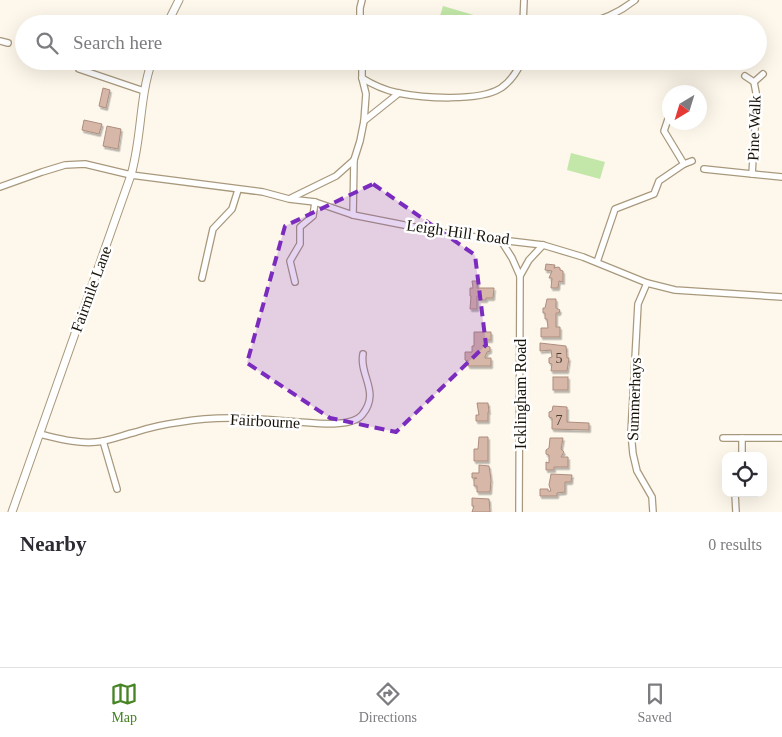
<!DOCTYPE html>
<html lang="en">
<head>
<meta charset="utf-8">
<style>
  :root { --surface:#fff; --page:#f2f2f3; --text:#2b2b33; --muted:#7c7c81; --line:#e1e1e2; --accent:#468424 }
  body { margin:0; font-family:Georgia,serif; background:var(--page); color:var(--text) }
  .controls { position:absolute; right:15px; bottom:15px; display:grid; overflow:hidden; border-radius:10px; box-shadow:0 5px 20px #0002 }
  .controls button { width:45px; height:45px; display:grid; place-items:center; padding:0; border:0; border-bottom:1px solid var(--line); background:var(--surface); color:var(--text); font:25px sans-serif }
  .compass { position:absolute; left:662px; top:85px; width:45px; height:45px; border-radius:50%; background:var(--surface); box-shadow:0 5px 20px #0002; rotate:218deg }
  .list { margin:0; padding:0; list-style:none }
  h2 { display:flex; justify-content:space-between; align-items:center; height:65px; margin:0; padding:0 20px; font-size:21px }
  h2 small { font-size:16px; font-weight:400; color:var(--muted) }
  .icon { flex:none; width:28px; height:28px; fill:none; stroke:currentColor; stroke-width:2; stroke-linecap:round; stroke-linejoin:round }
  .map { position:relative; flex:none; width:782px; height:512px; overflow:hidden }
  .search { position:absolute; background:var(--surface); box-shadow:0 5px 20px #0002; left:15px; right:15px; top:15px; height:55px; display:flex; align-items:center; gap:12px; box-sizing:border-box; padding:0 18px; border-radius:28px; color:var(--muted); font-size:19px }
  .sheet { height:155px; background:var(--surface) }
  nav { display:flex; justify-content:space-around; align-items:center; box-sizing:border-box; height:70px; border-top:1px solid var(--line); background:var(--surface); font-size:14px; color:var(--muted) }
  nav a { display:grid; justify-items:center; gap:2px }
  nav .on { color:var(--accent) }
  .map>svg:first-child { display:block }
  .green { fill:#c2e7a8 }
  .building { fill:#d7b7a8; stroke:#ac8e7f; filter:url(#shadow) }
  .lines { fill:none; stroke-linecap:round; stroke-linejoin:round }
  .minor-casing { stroke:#a8997d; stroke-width:8 }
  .tertiary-casing { stroke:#a8997d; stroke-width:9 }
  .minor { stroke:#fff; stroke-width:5.5 }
  .tertiary { stroke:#fff; stroke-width:7 }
  .marked { fill:#7b2cbf; fill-opacity:0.2; stroke:#7b2cbf; stroke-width:4; stroke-dasharray:10 6; stroke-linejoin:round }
  .labels { text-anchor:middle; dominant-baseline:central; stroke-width:5; stroke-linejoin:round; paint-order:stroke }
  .number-label { font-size:14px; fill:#483c30 }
  .street-label { font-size:16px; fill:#181308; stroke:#fff }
</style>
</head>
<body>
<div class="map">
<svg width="782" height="512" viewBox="0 0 782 512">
  <defs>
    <filter id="shadow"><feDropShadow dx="1.5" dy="2.5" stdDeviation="0" flood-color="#0004"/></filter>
  </defs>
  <rect width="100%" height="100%" fill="#fef7eb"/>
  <g class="green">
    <polygon points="443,6 477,16 474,24 438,23"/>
    <polygon points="571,153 605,162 600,179 567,170"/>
  </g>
  <g class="building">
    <polygon points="103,88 110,90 106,108 99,106"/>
    <polygon points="84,120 102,124 99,134 82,130"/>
    <polygon points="107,126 121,129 118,149 103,146"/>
    <polygon points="546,264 555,265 554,268 558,267 560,268 560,270 563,271 563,282 559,281 558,288 551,288 552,278 549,278 552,271 545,270"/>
    <polygon points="472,281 478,281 477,288 494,288 493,298 486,298 486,300 479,300 480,296 477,296 477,309 470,309 471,296 470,296 470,288 473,288"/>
    <polygon points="547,299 556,299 556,308 560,310 559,313 556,313 556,327 560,327 560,337 541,337 541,328 548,328 547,319 545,319 545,313 543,313 543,308 545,308"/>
    <polygon points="474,332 491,332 491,340 485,340 485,341 487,346 490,347 490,351 487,352 485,357 485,358 491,358 491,366 468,366 468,361 465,360 465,352 472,352 472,346 474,346"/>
    <polygon points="540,343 566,346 567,358 569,358 567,371 551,371 552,364 549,363 549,358 552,357 551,350 540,351"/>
    <rect x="553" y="377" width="15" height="13"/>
    <polygon points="477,403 488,403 489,412 488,412 488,421 476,421 476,415 479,415"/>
    <polygon points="553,406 567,407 567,422 589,423 589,430 552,429 552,418 549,417 549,412 552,411"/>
    <polygon points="479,437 488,437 488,461 474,461 474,449 478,449"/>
    <polygon points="550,438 563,438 561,449 564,452 561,457 568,457 568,467 554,467 554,470 546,470 546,462 549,463 549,455 546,454 546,450 549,448"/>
    <polygon points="479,465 489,466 491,480 490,492 477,492 477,486 474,486 474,479 477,478 472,478 472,473 479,473"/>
    <polygon points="551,474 572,475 571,482 565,482 565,492 557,493 557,496 540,496 540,489 548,489 548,491 551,491 549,485"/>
    <polygon points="472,498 489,499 490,512 472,512 474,506 472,506"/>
  </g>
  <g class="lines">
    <defs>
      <g id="minor">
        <polyline points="360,24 360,8 362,0"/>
        <polyline points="523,24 524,0"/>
        <path d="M 584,24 C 603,20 620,12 635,0"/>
        <polyline points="0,41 8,43"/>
        <polyline points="79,69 144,91"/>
        <polyline points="745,76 754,82 757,98 752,174"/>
        <path d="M 362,78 C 373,85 385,90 398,93 C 423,98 479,102 501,88 C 511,81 517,72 522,61"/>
        <polyline points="754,82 763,74"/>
        <polyline points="670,113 664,131 684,164"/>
        <polyline points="364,121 399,93"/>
        <polyline points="704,169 782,177"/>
        <polyline points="0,187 42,172 65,165 85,164 131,175 263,192 289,199 315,202 353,215 450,234 543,245 583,257 647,283 675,290 782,297"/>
        <polyline points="291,198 336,176 354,160 360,141 364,121 366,94 362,78 362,61"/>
        <polyline points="353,215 354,160"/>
        <polyline points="500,239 512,258 520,276 519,512"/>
        <polyline points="597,262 615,209 654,194 659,181 684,164 692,161"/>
        <polyline points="520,276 529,260 543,245"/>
        <polyline points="202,278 213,229 232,209 238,190"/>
        <polyline points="295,282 290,261 300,244 300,227 313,216 315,202"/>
        <polyline points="647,283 638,304 631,433 633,454 637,471 652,497 653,512"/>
        <path d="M 39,434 C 57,438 77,444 96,442 C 109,441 123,435 136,432 C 151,427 166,424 181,422 C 221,415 260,419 299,422 C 315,423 351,428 362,415 C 381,392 359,376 363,354"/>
        <polyline points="723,438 782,438"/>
        <polyline points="742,438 742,456"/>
        <polyline points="103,441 117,489"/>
        <polyline points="735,493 736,512"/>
      </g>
      <g id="tertiary">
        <polyline points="167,24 179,0"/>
        <path d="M 12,512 L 131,175 C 142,137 139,98 152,61"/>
      </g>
    </defs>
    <use href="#minor" class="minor-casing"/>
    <use href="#tertiary" class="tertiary-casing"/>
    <use href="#minor" class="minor"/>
    <use href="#tertiary" class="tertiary"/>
  </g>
  <path class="marked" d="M 373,184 L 475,255 L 486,345 L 396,432 L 330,418 L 247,363 L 285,226 Z"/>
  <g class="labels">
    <g class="number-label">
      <text x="559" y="358">5</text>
      <text x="559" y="420">7</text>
    </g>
    <g class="street-label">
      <text transform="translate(754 128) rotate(-88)">Pine Walk</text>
      <text transform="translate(458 232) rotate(8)">Leigh Hill Road</text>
      <text transform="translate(91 289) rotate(-70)">Fairmile Lane</text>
      <text transform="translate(520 394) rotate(-90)">Icklingham Road</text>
      <text transform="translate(634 399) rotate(-88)">Summerhays</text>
      <text transform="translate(265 421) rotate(3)">Fairbourne</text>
    </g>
  </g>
</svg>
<div class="controls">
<button><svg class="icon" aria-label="locate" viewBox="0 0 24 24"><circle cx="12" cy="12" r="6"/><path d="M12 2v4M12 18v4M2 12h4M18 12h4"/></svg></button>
</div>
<svg class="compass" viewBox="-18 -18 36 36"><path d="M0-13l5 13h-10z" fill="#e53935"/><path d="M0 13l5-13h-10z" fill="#7c7c81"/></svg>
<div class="search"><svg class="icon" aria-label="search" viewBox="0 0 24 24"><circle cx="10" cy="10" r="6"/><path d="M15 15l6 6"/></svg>Search here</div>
</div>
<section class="sheet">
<h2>Nearby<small>0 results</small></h2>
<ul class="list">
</ul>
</section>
<nav>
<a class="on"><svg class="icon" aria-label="map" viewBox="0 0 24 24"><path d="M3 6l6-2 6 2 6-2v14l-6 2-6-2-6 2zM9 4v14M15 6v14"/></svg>Map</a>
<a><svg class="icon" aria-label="directions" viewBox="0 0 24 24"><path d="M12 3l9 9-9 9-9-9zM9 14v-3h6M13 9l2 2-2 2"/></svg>Directions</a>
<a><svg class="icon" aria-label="saved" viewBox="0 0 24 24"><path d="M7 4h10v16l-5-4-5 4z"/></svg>Saved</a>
</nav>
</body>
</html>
